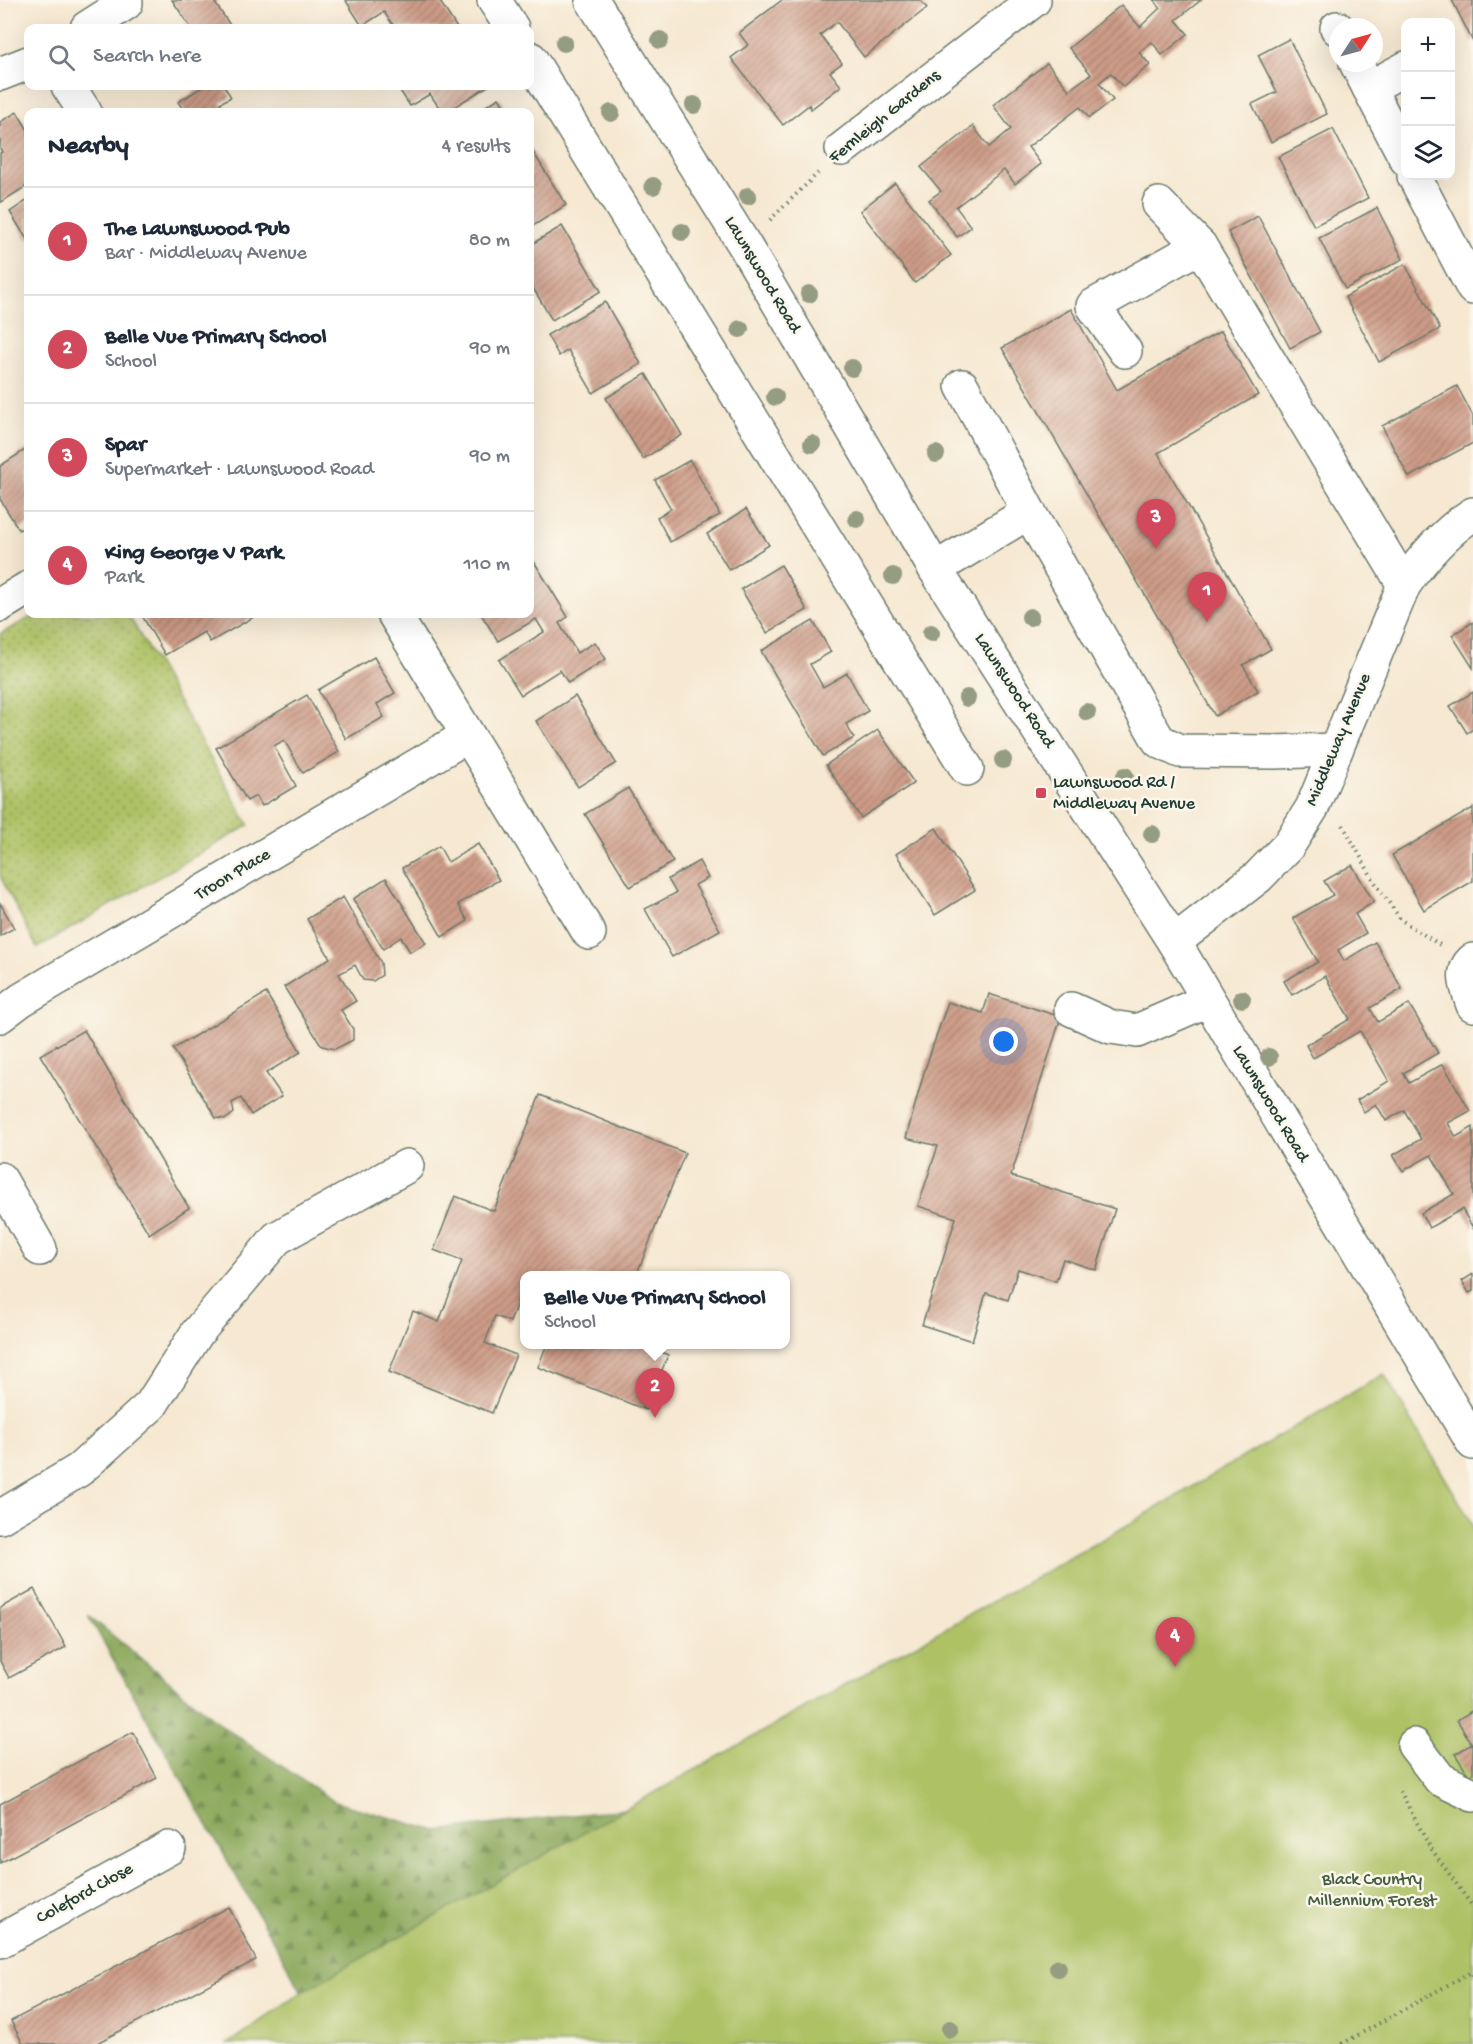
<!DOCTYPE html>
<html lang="en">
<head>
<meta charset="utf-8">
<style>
  :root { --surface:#fff; --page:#f2f2f3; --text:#1f2937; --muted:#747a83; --line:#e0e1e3; --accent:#d1495b }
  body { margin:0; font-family:"Gochi Hand",sans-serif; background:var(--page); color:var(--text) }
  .controls { position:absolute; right:18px; top:18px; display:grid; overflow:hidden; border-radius:12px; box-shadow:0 6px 24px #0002 }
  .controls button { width:54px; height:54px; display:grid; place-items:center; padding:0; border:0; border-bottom:2px solid var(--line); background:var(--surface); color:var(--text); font:30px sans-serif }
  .compass { position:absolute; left:1329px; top:18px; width:54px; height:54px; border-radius:50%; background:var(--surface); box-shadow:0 6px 24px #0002; rotate:54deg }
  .you { position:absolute; left:1004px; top:1042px; width:21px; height:21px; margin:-15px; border:4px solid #fff; border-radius:50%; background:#1a73e8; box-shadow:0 0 0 9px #1a73e833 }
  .badge { display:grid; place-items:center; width:39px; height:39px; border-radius:50%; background:var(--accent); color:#fff; font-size:20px; font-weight:700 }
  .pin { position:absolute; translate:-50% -50px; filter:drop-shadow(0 2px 3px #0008) }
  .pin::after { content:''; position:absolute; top:32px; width:21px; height:18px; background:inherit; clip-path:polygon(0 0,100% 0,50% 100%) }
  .popup { position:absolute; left:520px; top:1271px; width:270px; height:78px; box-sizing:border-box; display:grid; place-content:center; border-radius:12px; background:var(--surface); filter:drop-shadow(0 2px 4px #0005); font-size:20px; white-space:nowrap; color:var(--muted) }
  .popup b { font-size:22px; color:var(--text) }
  .popup::after { content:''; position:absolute; left:50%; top:100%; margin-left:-12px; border:12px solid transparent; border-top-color:var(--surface) }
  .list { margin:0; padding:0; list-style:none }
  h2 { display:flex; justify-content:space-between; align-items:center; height:78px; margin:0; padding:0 24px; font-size:26px }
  h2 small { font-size:20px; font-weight:400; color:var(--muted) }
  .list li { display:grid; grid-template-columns:39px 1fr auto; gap:18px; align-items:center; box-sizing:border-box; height:108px; padding:0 24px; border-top:2px solid var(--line) }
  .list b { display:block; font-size:22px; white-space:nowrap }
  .list p { margin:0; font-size:20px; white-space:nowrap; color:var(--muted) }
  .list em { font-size:20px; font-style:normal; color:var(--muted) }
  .icon { flex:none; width:33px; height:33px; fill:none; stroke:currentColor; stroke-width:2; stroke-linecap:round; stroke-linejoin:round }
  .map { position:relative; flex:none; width:1473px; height:2044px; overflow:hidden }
  .search { position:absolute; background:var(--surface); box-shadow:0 6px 24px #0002; left:24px; top:24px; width:510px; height:66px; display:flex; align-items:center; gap:15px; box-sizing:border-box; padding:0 21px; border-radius:12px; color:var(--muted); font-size:22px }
  .panel { position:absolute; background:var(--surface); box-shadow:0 6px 24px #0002; left:24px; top:108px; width:510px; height:510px; border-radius:12px }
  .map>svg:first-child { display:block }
  .grass { fill:url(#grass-dots); stroke:#667f4c; stroke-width:1.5 }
  .forest { fill:url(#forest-firs); stroke:#547247; stroke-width:1.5 }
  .park { fill:#aec165; stroke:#667f4c; stroke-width:1.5 }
  .building { fill:url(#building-hatch) }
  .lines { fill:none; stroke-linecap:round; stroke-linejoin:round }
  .minor-casing { stroke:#6a796b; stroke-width:36 }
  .path { stroke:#6a796b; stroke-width:4; stroke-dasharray:1.5 4.5; stroke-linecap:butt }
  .minor { stroke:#fff; stroke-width:33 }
  .tree { fill:#949c81 }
  .poi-dot { fill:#d1495b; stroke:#fbf7ec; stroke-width:2 }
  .labels { text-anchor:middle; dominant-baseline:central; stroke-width:5; stroke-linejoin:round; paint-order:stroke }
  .street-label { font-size:18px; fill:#1f3d34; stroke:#fbf7ec }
  .poi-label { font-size:18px; fill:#1f3d34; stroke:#fbf7ec; text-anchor:start }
  .park-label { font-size:18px; fill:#435e40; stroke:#fbf7ec }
</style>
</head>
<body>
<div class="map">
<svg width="1473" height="2044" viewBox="0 0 1473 2044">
  <defs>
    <pattern id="grass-dots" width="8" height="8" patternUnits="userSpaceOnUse" patternTransform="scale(1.5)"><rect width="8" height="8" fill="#aec165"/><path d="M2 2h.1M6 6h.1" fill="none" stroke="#8d9e54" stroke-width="1.8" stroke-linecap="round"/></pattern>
    <pattern id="forest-firs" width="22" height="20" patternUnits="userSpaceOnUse" patternTransform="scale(1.5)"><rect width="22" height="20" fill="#8aa75a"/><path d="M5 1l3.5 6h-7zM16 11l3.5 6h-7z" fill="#70894b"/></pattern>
    <pattern id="building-hatch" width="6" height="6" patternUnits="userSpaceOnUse" patternTransform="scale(1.5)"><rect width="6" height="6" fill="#ce9c88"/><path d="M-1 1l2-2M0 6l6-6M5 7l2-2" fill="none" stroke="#a78070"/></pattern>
  </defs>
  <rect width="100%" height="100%" fill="#fbf7ec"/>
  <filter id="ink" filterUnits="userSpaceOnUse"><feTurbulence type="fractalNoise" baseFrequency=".0167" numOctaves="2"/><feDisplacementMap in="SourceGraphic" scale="12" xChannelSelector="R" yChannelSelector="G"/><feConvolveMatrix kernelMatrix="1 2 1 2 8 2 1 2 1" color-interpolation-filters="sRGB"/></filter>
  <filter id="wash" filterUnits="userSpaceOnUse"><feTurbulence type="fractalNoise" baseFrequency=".008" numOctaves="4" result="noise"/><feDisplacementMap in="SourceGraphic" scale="24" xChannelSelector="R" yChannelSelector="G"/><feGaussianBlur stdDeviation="1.35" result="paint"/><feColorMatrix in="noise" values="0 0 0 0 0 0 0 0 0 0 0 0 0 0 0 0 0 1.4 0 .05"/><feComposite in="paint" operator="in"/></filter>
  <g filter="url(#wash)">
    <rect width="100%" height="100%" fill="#f6e8d1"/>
    <polygon class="grass" points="37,614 128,614 249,825 37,948 0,876 0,634"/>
    <polygon class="forest" points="88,1615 225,1728 335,1802 437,1831 626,1809 302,1992"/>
    <polygon class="park" points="1384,1374 1473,1525 1473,2044 227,2044 302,1992 1126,1526"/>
    <g id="blocks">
      <g class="building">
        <polygon points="172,0 220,0 215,3 232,28 191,28"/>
        <polygon points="349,0 439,0 457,28 395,28 384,12 362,26 346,1"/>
        <polygon points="782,0 920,0 927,8 864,57 837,22 820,35 842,63 830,72 841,86 811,109 809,105 783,125 731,58 748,45 739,33"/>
        <polygon points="1154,0 1201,0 1176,20 1188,34 1162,55 1152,42 1139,52 1150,65 1123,87 1111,73 1099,83 1113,100 1089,118 1080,107 1028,147 1041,164 1015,184 1004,170 956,207 971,227 957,237 929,200 941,191 921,167 973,126 989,147 1011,129 993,105 1047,63 1069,90 1091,74 1069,48 1121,5 1140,27 1160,8"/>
        <polygon points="1452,0 1473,0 1473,42"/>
        <polygon points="1289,39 1327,114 1271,142 1252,104 1277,92 1258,55"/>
        <polygon points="204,86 224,86 231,97 220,103 226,112 185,112 178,102"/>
        <polygon points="397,86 488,86 446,112 442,112 430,94 410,106"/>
        <polygon points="499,98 508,112 476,112"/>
        <polygon points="17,112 28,130 28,185 0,203 0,153 2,152 0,148 0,122"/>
        <polygon points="1333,129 1368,198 1314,226 1278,157"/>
        <polygon points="530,147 566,205 530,228"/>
        <polygon points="895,183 951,255 915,283 860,211"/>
        <polygon points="28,200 28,241 10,212"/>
        <polygon points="1377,208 1403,259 1345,289 1319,238"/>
        <polygon points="1258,216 1320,332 1290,348 1228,232"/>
        <polygon points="562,226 601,291 552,320 530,283 530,245"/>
        <polygon points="1405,264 1440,329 1379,362 1345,297"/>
        <polygon points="605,302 641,364 593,393 568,350 559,356 547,335"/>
        <polygon points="1071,309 1117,390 1221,331 1258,395 1158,453 1271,649 1243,665 1258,691 1215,716 1002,348"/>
        <polygon points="646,374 682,435 643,459 606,398"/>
        <polygon points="1457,386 1473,416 1473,443 1409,477 1382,426"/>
        <polygon points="28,448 28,524 19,530 0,499 0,466"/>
        <polygon points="690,460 720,515 670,542 657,517 671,509 655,480"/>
        <polygon points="746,509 769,545 729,570 707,534"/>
        <polygon points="530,555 568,617 559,623 577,653 595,642 606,659 568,683 560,670 521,695 499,660 544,632 536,619 498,641 481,614 530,614"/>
        <polygon points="781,565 807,610 767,633 741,589"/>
        <polygon points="141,614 259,614 210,642 204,632 165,655"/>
        <polygon points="813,621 831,652 810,664 823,687 847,673 868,711 846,724 854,738 823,756 761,651"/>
        <polygon points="1473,622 1473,668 1452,635"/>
        <polygon points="374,657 395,693 377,704 384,717 346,739 318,690"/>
        <polygon points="1473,692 1473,729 1467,733 1450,706"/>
        <polygon points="307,695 339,752 303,773 284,740 274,746 296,786 262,806 256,796 247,801 216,748"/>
        <polygon points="575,696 616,763 578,787 536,721"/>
        <polygon points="878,730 914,783 861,818 826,765"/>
        <polygon points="628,788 673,862 630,887 585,814"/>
        <polygon points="1473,808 1473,881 1424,910 1392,855"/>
        <polygon points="936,828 975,890 935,915 896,854"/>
        <polygon points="478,844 499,880 458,904 468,921 442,937 402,868 439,846 448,862"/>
        <polygon points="699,861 708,878 695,885 720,930 672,957 645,909 676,893 668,879"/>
        <polygon points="1352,865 1374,902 1355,914 1366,933 1338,950 1344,961 1375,942 1402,989 1370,1008 1378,1022 1409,1004 1438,1053 1403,1073 1409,1083 1443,1064 1470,1111 1448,1123 1456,1137 1473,1127 1473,1228 1462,1209 1429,1228 1421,1213 1454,1194 1431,1155 1403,1171 1393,1155 1421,1139 1404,1110 1386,1121 1376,1104 1364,1112 1357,1100 1389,1081 1360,1031 1313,1058 1306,1045 1350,1019 1325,976 1292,995 1284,981 1318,962 1293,918 1333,895 1324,881"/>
        <polygon points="386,878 426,943 410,952 401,937 383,949 353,899"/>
        <polygon points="343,897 381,963 382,975 373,981 363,980 355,965 339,974 356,1001 341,1010 353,1029 353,1040 335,1049 322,1046 284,987 330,958 307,919"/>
        <polygon points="0,903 14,928 0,936"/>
        <polygon points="266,993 301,1052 266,1073 282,1096 251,1115 241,1098 232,1103 234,1113 226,1119 216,1118 173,1049"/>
        <polygon points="989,994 1061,1017 1011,1176 1115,1209 1096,1270 1063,1259 1056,1281 1018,1269 1008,1300 986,1293 972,1341 922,1325 956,1218 918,1206 938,1146 906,1138 925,1069 948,1002 983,1013"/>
        <polygon points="84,1030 189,1208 149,1234 40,1055"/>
        <polygon points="540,1095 685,1153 636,1276 524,1276 524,1303 518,1300 510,1322 495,1316 485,1343 516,1355 492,1413 389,1372 413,1311 439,1322 462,1261 434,1250 455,1196 494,1211"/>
        <polygon points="1473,1274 1473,1291 1469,1293 1462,1281"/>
        <polygon points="547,1344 642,1344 668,1355 646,1410 538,1367"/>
        <polygon points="34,1589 66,1647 9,1678 0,1661 0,1608"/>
        <polygon points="1473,1710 1473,1773 1469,1776 1455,1754 1472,1744 1457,1720"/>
        <polygon points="133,1732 157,1778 0,1863 0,1804"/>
        <polygon points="229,1907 256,1960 95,2044 23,2044 11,2021"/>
      </g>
    </g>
  </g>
  <g filter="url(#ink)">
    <use href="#blocks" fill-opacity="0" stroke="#6a796b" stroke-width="1.5"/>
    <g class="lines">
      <defs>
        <g id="minor">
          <polyline points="494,0 512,28"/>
          <polyline points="592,0 745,246 935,569 1174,942 1473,1443"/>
          <polyline points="87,28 126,3"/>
          <polyline points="1337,28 1338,29"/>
          <polyline points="530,58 967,769"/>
          <polyline points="1356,63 1406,159"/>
          <polyline points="0,74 28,63"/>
          <polyline points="68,86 85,112"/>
          <polyline points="1369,88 1406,68"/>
          <polyline points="842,149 1034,0"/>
          <polyline points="1414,176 1473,288"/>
          <polyline points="1159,204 1200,246 1404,585"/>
          <polyline points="1125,351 1093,306 1200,246"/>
          <polyline points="962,386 1029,512 1159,741 1180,751 1274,752 1336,750"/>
          <polyline points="935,569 1029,512"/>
          <polyline points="0,605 28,588"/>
          <polyline points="394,614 589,933"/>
          <path d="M 1174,942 L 1258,877 L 1288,846 L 1312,808 L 1404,585 C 1423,557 1445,532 1473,514"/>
          <path d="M 1473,960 C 1459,972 1468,990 1473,1005"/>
          <polyline points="1071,1009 1111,1027 1137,1031 1208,1000"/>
          <polyline points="0,1016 21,1000 467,736"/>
          <polyline points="0,1179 40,1249"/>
          <polyline points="0,1517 79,1470 151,1405 197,1333 277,1238 407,1166"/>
          <polyline points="1414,1745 1440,1779 1473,1795"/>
          <polyline points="0,1941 169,1848"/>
        </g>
      </defs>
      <use href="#minor" class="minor-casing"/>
      <g class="path">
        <polyline points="770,220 818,173"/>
        <polyline points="1343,825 1374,881 1401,920 1440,945"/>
        <polyline points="1400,1791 1430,1847 1473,1907"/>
        <polyline points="1342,2044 1471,1972 1473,1975"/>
      </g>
      <use href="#minor" class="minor"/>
    </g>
    <g class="tree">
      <circle cx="660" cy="40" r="9"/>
      <circle cx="564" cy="43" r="9"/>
      <circle cx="694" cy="105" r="9"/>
      <circle cx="611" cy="113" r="9"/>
      <circle cx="653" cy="186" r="9"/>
      <circle cx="748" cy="196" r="9"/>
      <circle cx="682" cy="232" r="9"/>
      <circle cx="809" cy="294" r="9"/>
      <circle cx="740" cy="329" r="9"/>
      <circle cx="852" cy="368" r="9"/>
      <circle cx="775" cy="397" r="9"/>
      <circle cx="812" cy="444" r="9"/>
      <circle cx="936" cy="454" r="9"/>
      <circle cx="857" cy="519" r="9"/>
      <circle cx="893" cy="576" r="9"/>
      <circle cx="1030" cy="617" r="9"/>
      <circle cx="931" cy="633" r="9"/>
      <circle cx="967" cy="698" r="9"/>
      <circle cx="1087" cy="712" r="9"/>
      <circle cx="1003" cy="760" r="9"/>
      <circle cx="1125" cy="776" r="9"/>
      <circle cx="1152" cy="834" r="9"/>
      <circle cx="1242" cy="999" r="9"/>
      <circle cx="1269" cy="1057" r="9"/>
      <circle cx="1058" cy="1968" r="9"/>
      <circle cx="950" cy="2029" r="9"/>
    </g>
  </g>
  <rect class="poi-dot" x="1035" y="787" width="12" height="12" rx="3"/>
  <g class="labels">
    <g class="street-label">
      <text transform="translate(885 117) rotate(-39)">Fernleigh Gardens</text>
      <text transform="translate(762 275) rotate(59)">Lawnswood Road</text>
      <text transform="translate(1014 691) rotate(57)">Lawnswood Road</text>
      <text transform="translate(1339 740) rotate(-67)">Middleway Avenue</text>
      <text transform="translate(233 875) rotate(-31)">Troon Place</text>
      <text transform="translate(1270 1104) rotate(59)">Lawnswood Road</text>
      <text transform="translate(85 1894) rotate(-29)">Coleford Close</text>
    </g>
    <g class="poi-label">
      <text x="1053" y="783">Lawnswood Rd /<tspan x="1053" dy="21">Middleway Avenue</tspan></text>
    </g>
    <g class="park-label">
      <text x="1372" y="1880">Black Country<tspan x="1372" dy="21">Millennium Forest</tspan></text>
    </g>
  </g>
</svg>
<div class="controls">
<button>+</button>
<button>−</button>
<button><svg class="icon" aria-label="layers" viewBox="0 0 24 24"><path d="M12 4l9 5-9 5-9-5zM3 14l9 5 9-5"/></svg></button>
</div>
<svg class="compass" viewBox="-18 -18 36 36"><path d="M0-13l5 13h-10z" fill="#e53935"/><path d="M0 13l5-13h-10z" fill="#747a83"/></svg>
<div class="you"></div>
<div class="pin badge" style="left:1207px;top:622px">1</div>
<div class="pin badge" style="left:655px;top:1418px">2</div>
<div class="popup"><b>Belle Vue Primary School</b>School</div>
<div class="pin badge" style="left:1156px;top:549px">3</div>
<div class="pin badge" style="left:1175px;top:1667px">4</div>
<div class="search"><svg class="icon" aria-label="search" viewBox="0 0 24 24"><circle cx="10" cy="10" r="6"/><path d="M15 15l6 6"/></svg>Search here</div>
<section class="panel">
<h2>Nearby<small>4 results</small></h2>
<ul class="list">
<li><span class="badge">1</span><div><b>The Lawnswood Pub</b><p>Bar · Middleway Avenue</p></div><em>80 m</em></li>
<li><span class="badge">2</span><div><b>Belle Vue Primary School</b><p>School</p></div><em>90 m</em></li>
<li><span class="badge">3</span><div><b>Spar</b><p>Supermarket · Lawnswood Road</p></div><em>90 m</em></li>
<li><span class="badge">4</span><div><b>King George V Park</b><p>Park</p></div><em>110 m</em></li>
</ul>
</section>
</div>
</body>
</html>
